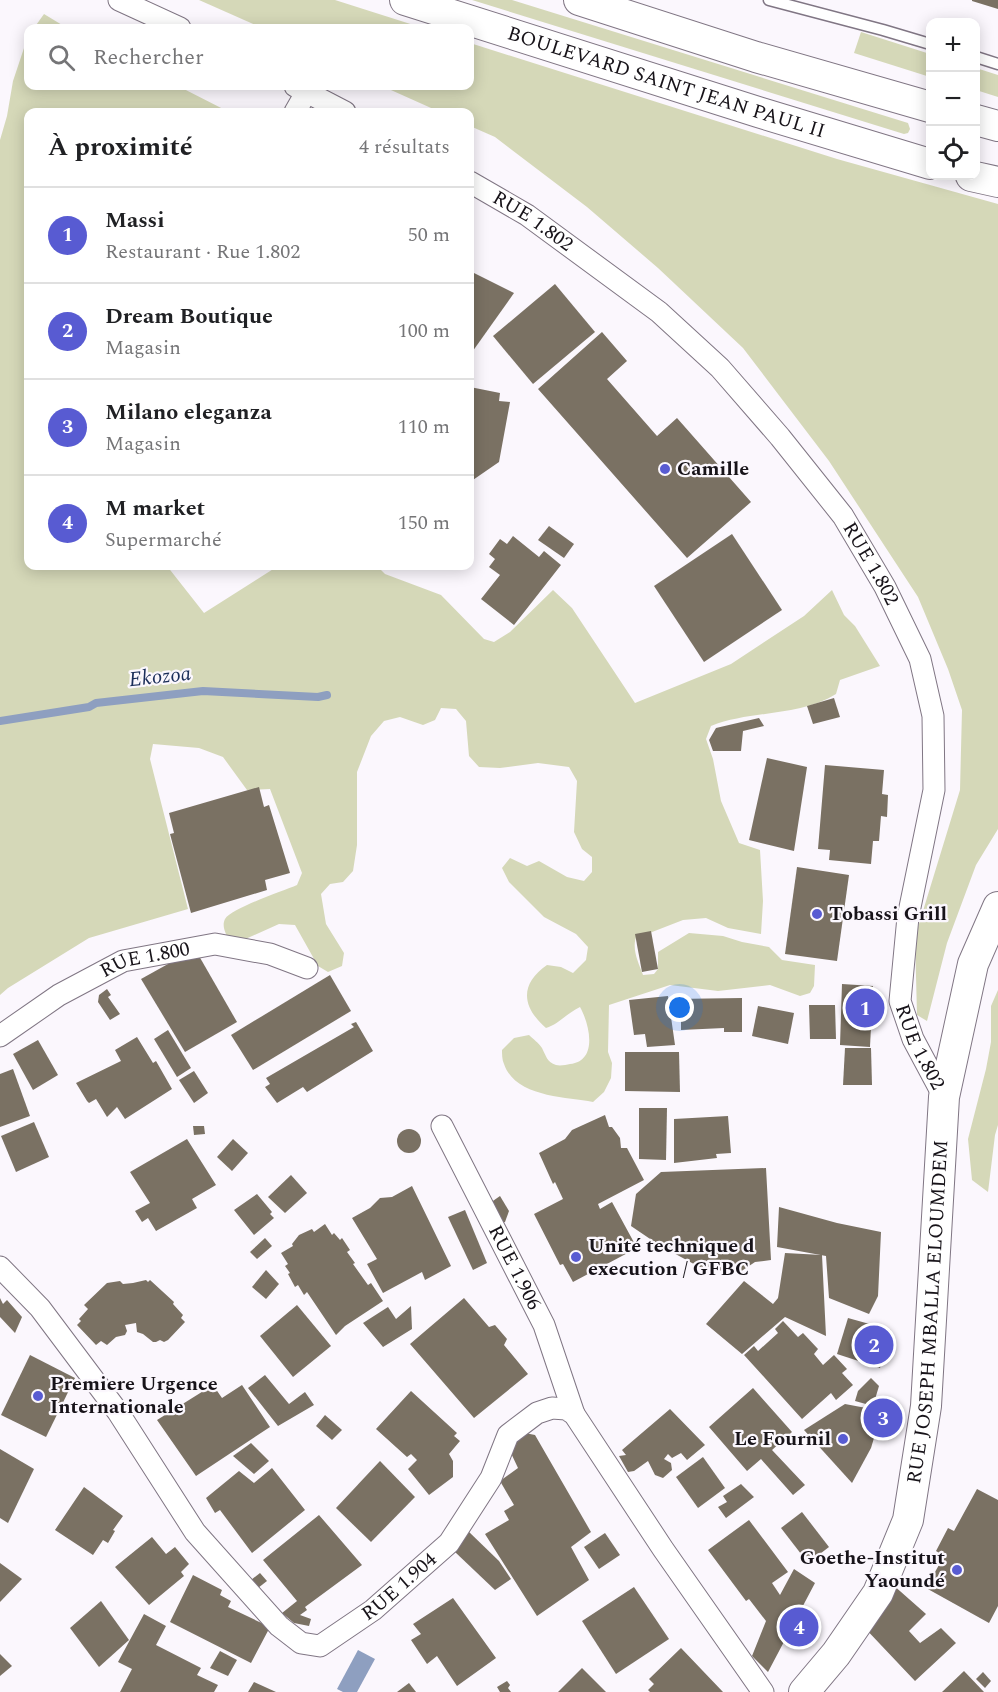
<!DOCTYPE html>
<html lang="fr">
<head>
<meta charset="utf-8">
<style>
  :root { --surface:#fff; --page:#f6f6f6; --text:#202124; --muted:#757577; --line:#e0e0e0; --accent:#585bd2 }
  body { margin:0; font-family:Spectral,serif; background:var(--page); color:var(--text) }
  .controls { position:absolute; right:18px; top:18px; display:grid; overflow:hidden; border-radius:12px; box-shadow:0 3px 15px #0003 }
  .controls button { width:54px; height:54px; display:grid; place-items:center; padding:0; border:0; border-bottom:2px solid var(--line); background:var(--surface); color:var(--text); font:30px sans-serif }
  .you { position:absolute; left:680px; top:1008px; width:21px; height:21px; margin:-15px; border:4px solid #fff; border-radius:50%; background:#1a73e8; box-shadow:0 0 0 9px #1a73e833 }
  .badge { display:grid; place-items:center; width:39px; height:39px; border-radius:50%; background:var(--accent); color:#fff; font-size:20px; font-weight:700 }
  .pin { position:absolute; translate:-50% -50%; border:3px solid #fff; box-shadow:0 2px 6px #0006 }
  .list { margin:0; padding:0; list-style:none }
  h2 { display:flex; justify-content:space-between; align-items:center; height:78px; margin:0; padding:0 24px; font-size:26px }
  h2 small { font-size:20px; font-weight:400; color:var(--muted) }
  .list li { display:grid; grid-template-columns:39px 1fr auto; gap:18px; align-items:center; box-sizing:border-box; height:96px; padding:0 24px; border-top:2px solid var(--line) }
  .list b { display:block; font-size:22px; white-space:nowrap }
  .list p { margin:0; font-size:20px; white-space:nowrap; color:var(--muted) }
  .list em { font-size:20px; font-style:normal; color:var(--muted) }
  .icon { flex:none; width:33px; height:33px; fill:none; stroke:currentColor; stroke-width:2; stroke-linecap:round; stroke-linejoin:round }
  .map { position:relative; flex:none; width:998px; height:1692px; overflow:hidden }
  .search { position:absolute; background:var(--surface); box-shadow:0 3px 15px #0003; left:24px; top:24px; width:450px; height:66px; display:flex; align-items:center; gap:15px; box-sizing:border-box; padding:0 21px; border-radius:12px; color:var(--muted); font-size:22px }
  .panel { position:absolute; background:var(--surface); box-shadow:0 3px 15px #0003; left:24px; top:108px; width:450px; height:462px; border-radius:12px }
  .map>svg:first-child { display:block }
  .green { fill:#d5d8b8 }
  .water { fill:#8e9fc0 }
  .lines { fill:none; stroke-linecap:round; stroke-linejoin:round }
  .stream { stroke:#8e9fc0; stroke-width:8 }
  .building { fill:#7a7163 }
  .service-casing { stroke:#807684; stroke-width:13 }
  .minor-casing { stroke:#807684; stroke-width:23 }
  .secondary-casing { stroke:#807684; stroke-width:32 }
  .service { stroke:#fff; stroke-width:10 }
  .minor { stroke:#fff; stroke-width:21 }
  .secondary { stroke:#fff; stroke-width:30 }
  .poi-dot { fill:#585bd2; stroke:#fbf7fd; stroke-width:2 }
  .labels { text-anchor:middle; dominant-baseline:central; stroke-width:4.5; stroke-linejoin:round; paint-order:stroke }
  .street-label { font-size:20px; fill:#171319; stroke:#fbf7fd }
  .poi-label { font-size:20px; font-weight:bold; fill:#171319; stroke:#fbf7fd; text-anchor:start }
  .water-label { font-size:21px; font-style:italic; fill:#1a2d58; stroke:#fbf7fd }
</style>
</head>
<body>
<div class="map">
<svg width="998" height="1692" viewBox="0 0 998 1692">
  <rect width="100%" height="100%" fill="#fbf7fd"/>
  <g class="green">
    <polygon points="199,0 335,0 423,28 262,28"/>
    <polygon points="472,0 512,0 908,123 910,129 908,133 904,134"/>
    <polygon points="44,14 67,28 34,28"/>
    <polygon points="861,32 930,54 930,77 854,53"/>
    <path d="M 28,36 L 28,86 L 178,86 L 229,112 L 28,112 L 28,566 L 167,566 L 204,613 L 278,566 L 377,566 L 385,574 L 441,595 L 484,639 L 494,642 L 510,632 L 553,590 L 572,608 L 635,703 L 731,664 L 804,616 L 832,590 L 844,615 L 855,626 L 880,666 L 840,680 L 836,694 C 799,717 751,710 711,726 L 706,739 L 713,759 L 721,801 L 739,843 L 760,850 L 763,901 L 761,934 L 728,928 L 706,918 L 683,920 L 647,934 L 637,934 C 631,949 638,961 643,975 L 654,974 L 658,969 L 658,952 L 689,933 L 723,936 L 742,942 L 769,947 L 782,960 L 815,965 L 814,986 L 810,993 L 800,996 L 770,985 L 718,991 L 670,985 L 609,1005 L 608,1052 L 612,1063 L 611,1078 L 604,1092 L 593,1102 C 565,1097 515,1097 504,1064 C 502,1060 502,1054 502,1050 L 514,1038 L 529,1035 C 533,1039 539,1043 542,1048 C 546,1056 547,1062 556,1065 C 560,1066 566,1065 570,1064 C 598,1061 590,1025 580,1007 C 567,1013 559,1024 546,1028 C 521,1006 520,984 547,965 L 561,967 L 573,973 L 586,960 L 588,947 L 576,934 L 544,917 L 509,882 L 502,868 L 510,858 L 527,866 L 539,861 L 567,877 L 584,881 L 592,872 L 592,857 L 582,849 L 574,832 L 577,781 L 569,767 L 538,763 L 500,768 L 479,767 L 469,756 L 466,721 L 456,709 L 441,708 L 435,720 L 423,725 L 400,717 L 384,721 L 371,736 L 357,772 L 357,845 L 353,871 L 343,882 L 330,884 L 321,894 L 326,924 L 344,953 L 342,966 L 328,972 L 318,966 L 295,925 L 279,924 L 241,941 L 229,941 C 227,935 221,927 225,919 C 232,908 283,891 297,885 L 302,873 L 270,789 L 247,790 L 223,757 L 199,748 L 153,744 L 150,759 L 188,909 L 89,938 L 8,988 L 0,995 L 0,140 L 7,116 L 13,81 Z"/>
    <polygon points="470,43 837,159 998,204 998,829 976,865 947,943 927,1021 917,1015 915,937 960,790 962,710 948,669 918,597 829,461 743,348 658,268 587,207 495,137 470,126 470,112 440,112 382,86 470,86"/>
    <polygon points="976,68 998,75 998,97 976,90"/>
    <polygon points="998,990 998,1125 995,1135 988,1192 972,1180 968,1139 986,1069 991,1042 991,1006"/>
  </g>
  <polygon class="water" points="358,1650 375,1659 357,1692 343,1692 337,1689"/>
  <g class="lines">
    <polyline class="stream" points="0,721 89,707 96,703 203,691 318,697 327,695"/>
  </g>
  <g class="building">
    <polygon points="972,0 998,0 998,9 972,1"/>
    <polygon points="470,271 514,293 470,355"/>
    <polygon points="555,284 595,332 533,384 493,336"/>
    <polygon points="602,332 627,361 607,379 657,436 677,418 751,502 687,558 538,389"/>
    <polygon points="470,387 500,393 499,401 510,402 499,462 470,482"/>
    <polygon points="549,526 574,544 564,558 538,540"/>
    <polygon points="732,534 782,610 704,662 654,586"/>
    <polygon points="513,536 539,557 544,551 561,565 514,625 481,599 500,575 489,567 495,559 489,554 500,539 507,544"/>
    <polygon points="834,698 840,717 813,724 807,706"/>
    <polygon points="759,718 764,726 743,731 741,751 713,751 709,740 716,728"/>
    <polygon points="767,758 807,767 794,851 749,840"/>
    <polygon points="825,765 884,770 882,794 888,795 887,817 881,816 879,841 873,841 871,864 829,860 830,850 818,849"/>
    <polygon points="259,787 264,807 269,805 290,873 265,880 267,890 191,913 170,834 174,833 169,813"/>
    <polygon points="797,867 849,875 837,961 785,954"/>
    <polygon points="651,931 658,969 642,972 635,934"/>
    <polygon points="195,949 237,1022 185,1052 141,979"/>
    <polygon points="330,975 351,1011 253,1070 231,1035"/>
    <polygon points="842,984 873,986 870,1047 840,1045"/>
    <polygon points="107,989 111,995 108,997 120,1014 110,1020 98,1002 99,995"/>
    <polygon points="668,996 675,1045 647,1047 645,1034 634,1035 629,1000"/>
    <polygon points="742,998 742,1032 724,1032 724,1028 681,1030 681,1016 674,1016 674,999"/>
    <polygon points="809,1005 835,1005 836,1039 810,1039"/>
    <polygon points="758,1006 794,1013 788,1044 752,1036"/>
    <polygon points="356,1022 373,1051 307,1092 303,1087 277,1103 265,1087 270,1084 266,1078 354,1027 351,1024"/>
    <polygon points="168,1030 191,1068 177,1077 154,1039"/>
    <polygon points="137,1037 153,1063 156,1061 172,1089 125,1119 117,1107 107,1117 96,1099 89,1103 87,1101 76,1083 121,1061 115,1050"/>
    <polygon points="38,1040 58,1075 33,1090 13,1054"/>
    <polygon points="845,1048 871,1048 872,1085 843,1085"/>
    <polygon points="625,1052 679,1052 680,1092 625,1091"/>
    <polygon points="13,1069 30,1116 0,1127 0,1074"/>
    <polygon points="194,1071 208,1093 194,1103 179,1080"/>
    <polygon points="639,1108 667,1108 666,1160 639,1159"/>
    <polygon points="605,1115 609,1127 612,1127 620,1138 621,1148 627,1148 644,1180 598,1204 600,1209 612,1202 637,1248 573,1282 563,1264 560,1265 534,1214 563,1199 555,1182 553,1184 539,1153 565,1139 572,1130"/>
    <polygon points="728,1116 731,1153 716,1154 717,1158 674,1163 674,1119"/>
    <polygon points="34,1122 49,1157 16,1172 1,1136"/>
    <polygon points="193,1126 204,1126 205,1134 194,1135"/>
    <circle cx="409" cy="1141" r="12"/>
    <polygon points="187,1139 216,1185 192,1199 197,1208 156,1231 148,1218 142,1222 135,1211 150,1203 130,1172"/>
    <polygon points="233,1139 248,1153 232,1171 217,1157"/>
    <polygon points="766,1168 771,1260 755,1262 740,1272 703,1269 659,1245 631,1226 636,1194 661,1172"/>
    <polygon points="291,1175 307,1193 285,1213 268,1197"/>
    <polygon points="412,1186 451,1266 425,1280 422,1272 383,1293 367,1264 377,1259 352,1218 370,1208 380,1198 392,1197"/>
    <polygon points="257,1194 272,1212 270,1214 274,1218 254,1235 234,1210"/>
    <polygon points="500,1196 509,1211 505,1222 500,1223 490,1203"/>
    <polygon points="779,1207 837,1223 881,1232 878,1296 869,1314 829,1298 826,1256 777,1247"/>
    <polygon points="465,1210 487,1263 473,1270 448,1217"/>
    <polygon points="325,1224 332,1235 334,1233 340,1240 342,1238 350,1250 347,1252 355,1263 353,1264 368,1285 371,1283 383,1301 345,1326 336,1335 307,1292 304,1295 298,1285 295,1287 288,1274 290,1273 285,1266 288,1264 281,1253 293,1246 292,1244 299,1235 312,1229 314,1232"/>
    <polygon points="265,1238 272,1246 257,1259 250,1252"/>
    <polygon points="785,1253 822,1255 826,1336 785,1317 742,1354 706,1324 744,1281 773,1304 778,1298"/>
    <polygon points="266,1270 279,1284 266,1299 252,1287"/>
    <polygon points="146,1280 148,1282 150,1280 174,1302 173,1304 183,1315 181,1318 185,1322 168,1340 164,1342 160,1340 156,1342 153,1342 143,1334 137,1332 136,1323 125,1325 127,1331 125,1335 116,1337 107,1345 101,1341 96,1345 77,1325 81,1321 79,1319 88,1309 84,1305 107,1283 120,1281 123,1284 133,1283"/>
    <polygon points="0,1298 3,1304 7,1300 22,1317 15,1333 0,1317"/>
    <polygon points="464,1298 489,1327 495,1325 507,1339 504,1345 528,1374 474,1418 410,1344"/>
    <polygon points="297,1305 331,1346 293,1377 260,1336"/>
    <polygon points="411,1306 412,1329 383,1347 363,1323 388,1307 396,1319"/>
    <polygon points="848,1318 891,1330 880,1368 837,1354"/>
    <polygon points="783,1321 798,1337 803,1333 818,1349 814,1354 823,1365 834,1355 847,1369 842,1373 853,1385 836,1400 831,1393 802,1419 744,1355 754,1346 758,1351 778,1333 775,1329"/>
    <polygon points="30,1355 75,1378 46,1437 1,1415"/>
    <polygon points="265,1375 289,1404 305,1392 314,1405 278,1426 248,1388"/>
    <polygon points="871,1378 879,1386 873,1406 855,1401 858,1391"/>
    <polygon points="213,1385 222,1398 242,1385 270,1427 196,1476 157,1420"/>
    <polygon points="753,1388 792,1432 772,1450 805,1485 793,1495 761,1459 747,1471 709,1427"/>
    <polygon points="411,1391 457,1433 454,1436 460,1441 449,1454 453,1461 453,1477 429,1495 408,1469 417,1460 411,1454 407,1457 376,1429"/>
    <polygon points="845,1404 882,1411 871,1448 852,1483 804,1430"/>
    <polygon points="670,1409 705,1445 687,1460 681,1453 672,1458 668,1454 664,1459 671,1463 672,1470 663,1478 655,1475 648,1461 634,1471 628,1472 619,1456 626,1455 622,1450"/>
    <polygon points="325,1415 342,1430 332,1440 316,1426"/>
    <polygon points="520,1432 535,1435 591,1532 571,1547 589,1580 537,1616 485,1534 509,1520 504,1511 514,1505 500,1481 518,1468 510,1451"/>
    <polygon points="251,1443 269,1461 254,1474 233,1456"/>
    <polygon points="0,1449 34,1469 8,1523 0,1518"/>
    <polygon points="703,1457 725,1488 698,1508 676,1477"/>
    <polygon points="380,1461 415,1497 371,1542 336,1508"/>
    <polygon points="272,1468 305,1510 252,1553 220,1510 215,1513 206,1498 239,1471 254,1483"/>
    <polygon points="741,1484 754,1497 726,1518 718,1507 727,1502 723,1496"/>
    <polygon points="84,1487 123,1516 113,1530 115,1531 108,1543 103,1540 93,1555 55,1530"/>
    <polygon points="977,1489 998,1500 998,1606 989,1623 926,1588 944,1556 936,1551 948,1528 954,1531"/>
    <polygon points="802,1512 829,1547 808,1563 781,1528"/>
    <polygon points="319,1515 362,1565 305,1607 307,1610 300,1615 311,1619 309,1626 294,1623 282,1613 297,1601 263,1560"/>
    <polygon points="749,1520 788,1572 772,1583 780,1595 794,1569 815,1583 768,1672 752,1656 766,1621 749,1599 746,1601 708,1550"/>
    <polygon points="467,1530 499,1561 511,1579 495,1590 455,1552"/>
    <polygon points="605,1533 620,1555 599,1569 584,1547"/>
    <polygon points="152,1537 166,1554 175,1547 189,1564 181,1572 184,1576 149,1605 115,1567"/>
    <polygon points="0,1563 22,1579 0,1602"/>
    <polygon points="260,1573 267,1581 258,1588 251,1580"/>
    <polygon points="193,1575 222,1590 220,1595 231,1601 228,1607 270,1627 251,1663 170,1622"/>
    <polygon points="892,1584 926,1614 909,1631 920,1643 941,1628 956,1643 915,1681 862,1625"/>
    <polygon points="634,1587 669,1639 616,1674 582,1621"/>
    <polygon points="453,1598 496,1658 457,1686 437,1656 427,1664 411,1640 421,1634 413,1624"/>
    <polygon points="101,1601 129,1640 99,1667 70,1628"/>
    <polygon points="144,1614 166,1626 156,1645 201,1668 197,1675 218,1685 214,1692 120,1692 132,1669 118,1662"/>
    <polygon points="681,1648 723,1692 650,1692 648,1690 654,1684 649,1679"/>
    <polygon points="220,1651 237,1660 228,1676 210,1668"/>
    <polygon points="0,1654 12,1666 0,1676"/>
    <polygon points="582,1668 606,1692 558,1692"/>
    <polygon points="964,1671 984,1692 942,1692"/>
    <polygon points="983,1672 991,1681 985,1688 976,1679"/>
    <polygon points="507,1681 510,1685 508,1688 511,1692 500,1692 497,1687"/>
    <polygon points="254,1682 276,1692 248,1692"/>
    <polygon points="409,1683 416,1692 397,1692"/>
  </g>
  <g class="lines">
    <defs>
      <g id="service">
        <polyline points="769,0 883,30 930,44"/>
        <polyline points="976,57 998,64"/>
      </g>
      <g id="minor">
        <polyline points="119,0 180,28"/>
        <polyline points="295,86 345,112"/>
        <polyline points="295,112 307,91"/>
        <path id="s1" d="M 470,182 L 527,215 L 659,312 L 720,368 L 780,437 L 843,516 L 885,587 L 920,659 L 933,716 L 934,790 L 908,917 L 900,1001 L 913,1039 L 944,1097"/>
        <path id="s2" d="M 0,1036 L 59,995 L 123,961 L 215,944 L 270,954 L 307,968"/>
        <path id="s3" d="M 442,1126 L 544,1325 L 574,1414"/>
        <path id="s4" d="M 0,1267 L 40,1308 L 118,1412 L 195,1532 L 279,1626 L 301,1643 L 320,1646 L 373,1610 L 449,1543 L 491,1478 L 508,1435 L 537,1413 L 552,1408 L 566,1409 L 574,1414 L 663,1549 L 763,1692"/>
      </g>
      <g id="secondary">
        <path id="s5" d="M 405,0 L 758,112 L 930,164"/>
        <polyline points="579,0 756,57 930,107"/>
        <polyline points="976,120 998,126"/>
        <polyline points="971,176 998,182"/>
        <path id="s6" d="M 804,1692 L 836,1654 L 878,1593 L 908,1520 L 926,1406 L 944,1097 L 973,964 L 998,907"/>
      </g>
    </defs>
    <use href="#service" class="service-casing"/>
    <use href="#minor" class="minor-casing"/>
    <use href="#secondary" class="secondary-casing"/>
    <use href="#service" class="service"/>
    <use href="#minor" class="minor"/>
    <use href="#secondary" class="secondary"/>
  </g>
  <g class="poi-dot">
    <circle cx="665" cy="469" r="6"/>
    <circle cx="817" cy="914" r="6"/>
    <circle cx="576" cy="1257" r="6"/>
    <circle cx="38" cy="1396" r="6"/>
    <circle cx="843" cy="1439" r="6"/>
    <circle cx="957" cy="1570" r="6"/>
  </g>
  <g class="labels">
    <g class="street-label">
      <text stroke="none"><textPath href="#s5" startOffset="274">BOULEVARD SAINT JEAN PAUL II</textPath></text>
      <text stroke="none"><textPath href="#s1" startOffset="74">RUE 1.802</textPath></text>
      <text stroke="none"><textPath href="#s1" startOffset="560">RUE 1.802</textPath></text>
      <text stroke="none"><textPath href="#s2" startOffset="166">RUE 1.800</textPath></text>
      <text stroke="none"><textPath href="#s1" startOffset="1064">RUE 1.802</textPath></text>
      <text stroke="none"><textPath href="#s3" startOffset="159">RUE 1.906</textPath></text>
      <text stroke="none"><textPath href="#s6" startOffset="412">RUE JOSEPH MBALLA ELOUMDEM</textPath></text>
      <text stroke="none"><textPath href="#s4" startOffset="602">RUE 1.904</textPath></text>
    </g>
    <g class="poi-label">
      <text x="677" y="469">Camille</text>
      <text x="829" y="914">Tobassi Grill</text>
      <text x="588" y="1246">Unité technique d<tspan x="588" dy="23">execution / GFBC</tspan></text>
      <text x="50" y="1384">Premiere Urgence<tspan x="50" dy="23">Internationale</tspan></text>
      <text x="831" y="1439" text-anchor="end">Le Fournil</text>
      <text x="945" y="1558" text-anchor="end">Goethe-Institut<tspan x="945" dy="23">Yaoundé</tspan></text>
    </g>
    <g class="water-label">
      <text transform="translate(160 677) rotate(-6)">Ekozoa</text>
    </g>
  </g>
</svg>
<div class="controls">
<button>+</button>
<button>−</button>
<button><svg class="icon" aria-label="locate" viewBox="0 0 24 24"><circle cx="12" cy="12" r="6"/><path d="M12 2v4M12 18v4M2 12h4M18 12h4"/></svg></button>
</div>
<div class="you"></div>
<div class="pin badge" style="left:865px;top:1008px">1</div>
<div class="pin badge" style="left:874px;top:1345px">2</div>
<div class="pin badge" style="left:883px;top:1418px">3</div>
<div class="pin badge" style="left:799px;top:1627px">4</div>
<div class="search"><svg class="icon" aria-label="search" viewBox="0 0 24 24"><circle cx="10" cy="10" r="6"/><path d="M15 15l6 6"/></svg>Rechercher</div>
<section class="panel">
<h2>À proximité<small>4 résultats</small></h2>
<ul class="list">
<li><span class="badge">1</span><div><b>Massi</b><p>Restaurant · Rue 1.802</p></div><em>50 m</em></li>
<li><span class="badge">2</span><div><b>Dream Boutique</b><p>Magasin</p></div><em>100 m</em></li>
<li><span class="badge">3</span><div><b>Milano eleganza</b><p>Magasin</p></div><em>110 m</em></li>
<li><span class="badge">4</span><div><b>M market</b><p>Supermarché</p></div><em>150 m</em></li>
</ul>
</section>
</div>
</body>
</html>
